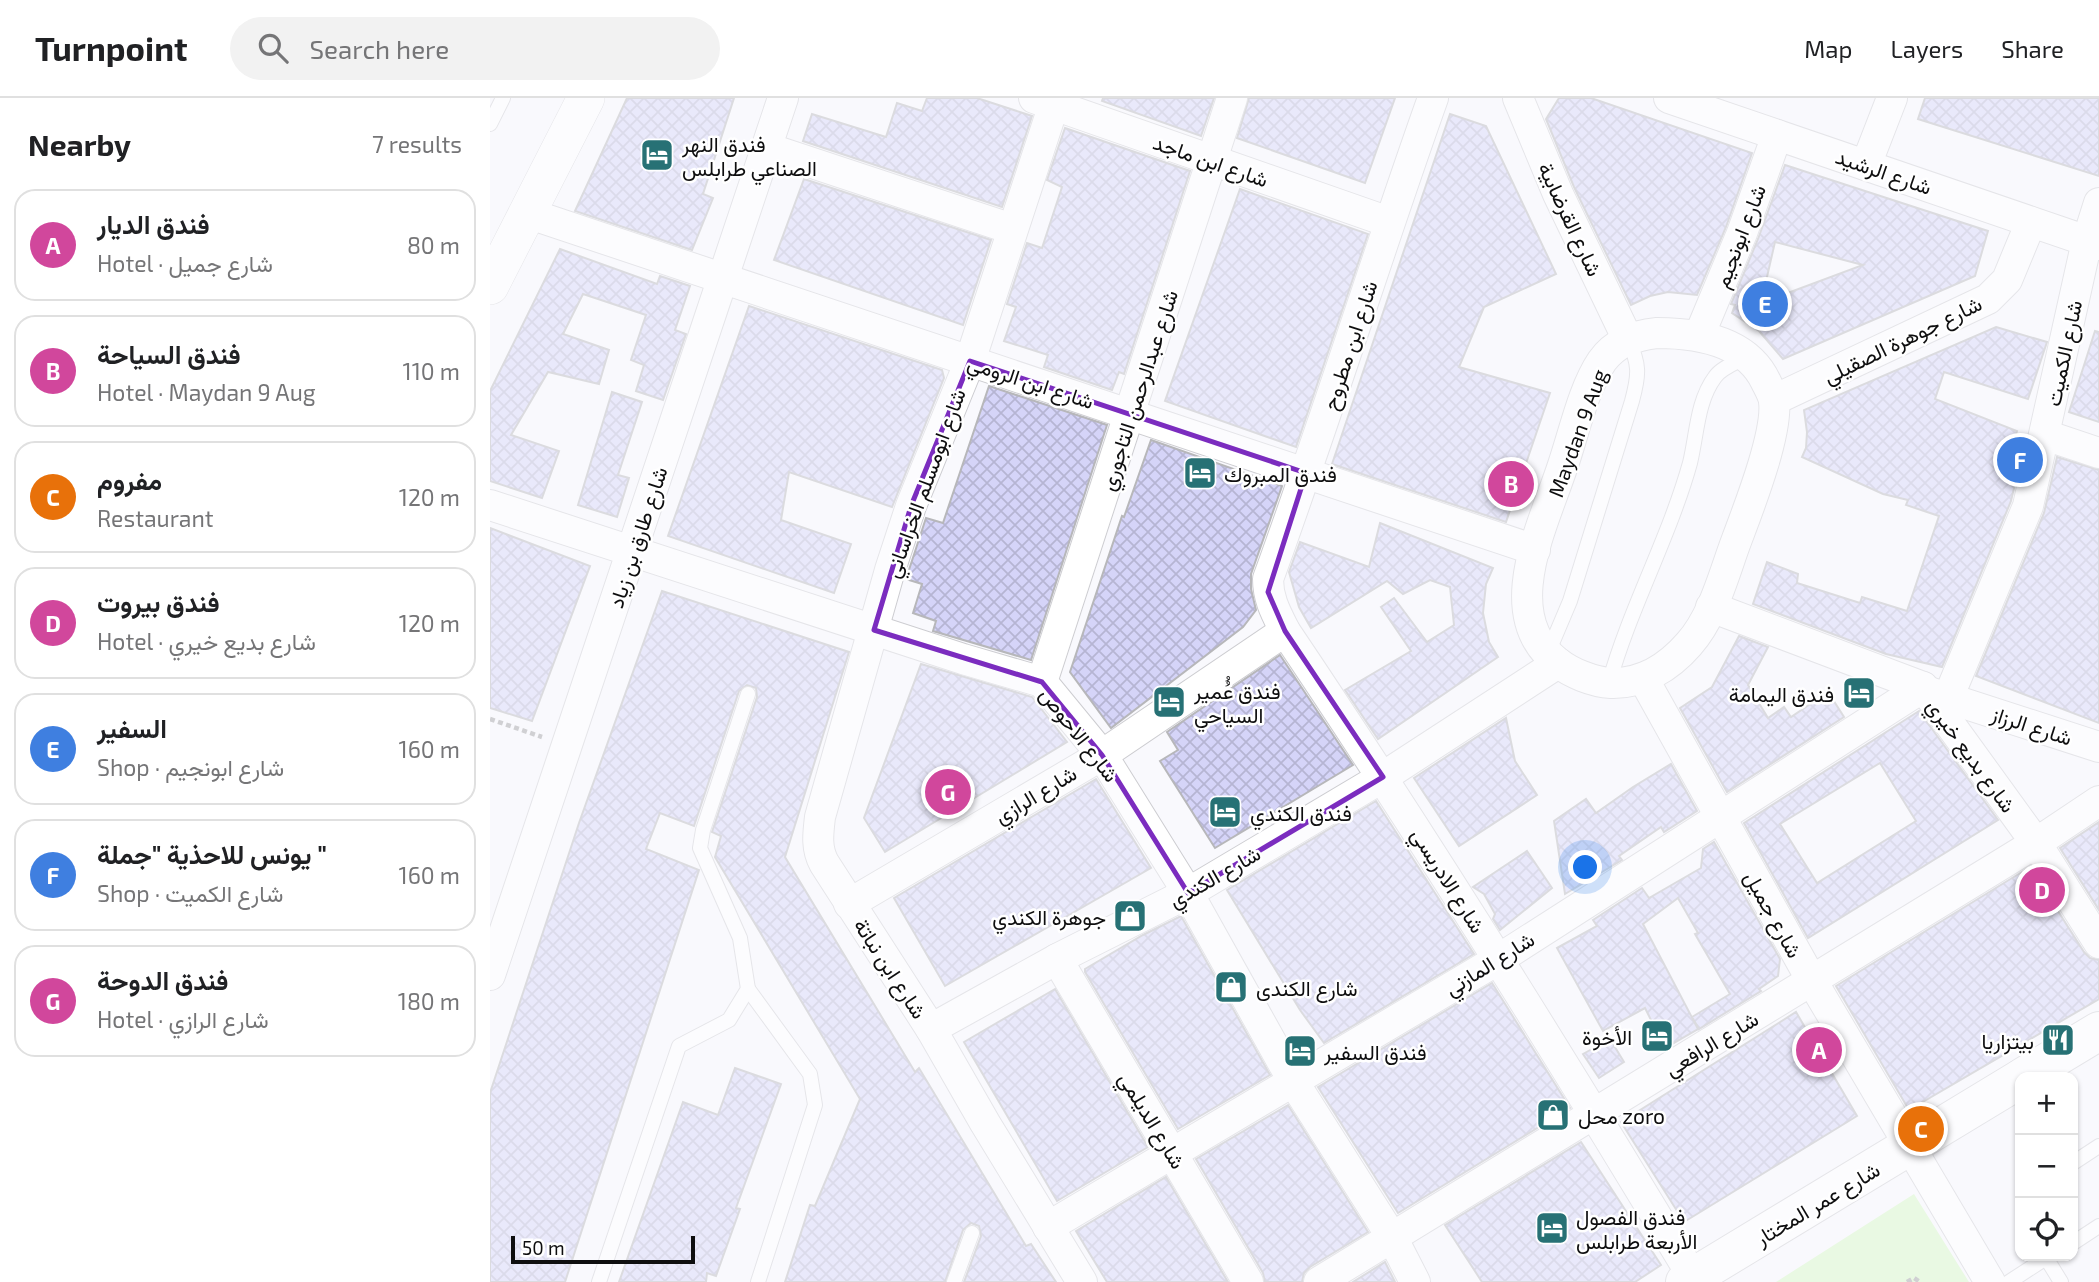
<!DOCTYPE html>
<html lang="en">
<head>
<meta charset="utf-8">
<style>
  :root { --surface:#fff; --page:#f2f2f2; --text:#202124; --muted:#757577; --line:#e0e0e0; --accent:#b45309 }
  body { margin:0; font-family:"Exo 2",Vazirmatn,sans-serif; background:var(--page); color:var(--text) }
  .controls { position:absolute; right:21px; bottom:21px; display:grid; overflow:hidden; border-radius:14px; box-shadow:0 2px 5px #0004 }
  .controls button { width:63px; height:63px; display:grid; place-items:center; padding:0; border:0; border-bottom:2px solid var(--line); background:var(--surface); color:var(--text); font:35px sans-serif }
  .scale { position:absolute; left:21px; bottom:18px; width:184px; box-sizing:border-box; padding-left:7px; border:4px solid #0e0e0f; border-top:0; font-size:19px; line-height:24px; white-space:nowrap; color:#0e0e0f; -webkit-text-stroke:5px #fff; paint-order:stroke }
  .you { position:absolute; left:1096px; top:770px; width:24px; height:24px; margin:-18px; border:5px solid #fff; border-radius:50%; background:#1a73e8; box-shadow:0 0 0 10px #1a73e833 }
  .badge { display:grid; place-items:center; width:46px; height:46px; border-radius:50%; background:var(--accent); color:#fff; font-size:23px; font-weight:700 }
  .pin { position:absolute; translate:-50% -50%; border:4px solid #fff; box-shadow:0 2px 7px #0006 }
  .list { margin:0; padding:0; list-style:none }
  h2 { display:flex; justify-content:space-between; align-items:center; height:91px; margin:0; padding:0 28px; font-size:30px }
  h2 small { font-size:23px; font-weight:400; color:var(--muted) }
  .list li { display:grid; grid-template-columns:46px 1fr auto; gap:21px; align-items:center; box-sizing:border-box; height:112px; margin:0 14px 14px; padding:0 14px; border:2px solid var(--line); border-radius:21px }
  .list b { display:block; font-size:26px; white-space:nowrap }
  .list p { margin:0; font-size:23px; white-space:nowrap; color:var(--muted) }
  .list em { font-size:23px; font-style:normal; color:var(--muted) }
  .icon { flex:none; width:38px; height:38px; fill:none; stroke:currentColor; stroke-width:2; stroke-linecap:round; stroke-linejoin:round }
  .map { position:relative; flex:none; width:1609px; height:1184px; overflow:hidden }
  header { display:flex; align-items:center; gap:42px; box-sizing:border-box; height:98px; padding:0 35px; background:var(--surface); border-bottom:2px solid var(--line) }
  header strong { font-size:33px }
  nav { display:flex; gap:38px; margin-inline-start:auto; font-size:24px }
  .search { width:490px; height:63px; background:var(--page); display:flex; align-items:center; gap:18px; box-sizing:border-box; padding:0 24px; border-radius:38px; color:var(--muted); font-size:26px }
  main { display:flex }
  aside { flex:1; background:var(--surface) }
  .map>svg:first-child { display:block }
  .garden { fill:#d5f8c3 }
  .building { fill:url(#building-cross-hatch); stroke:#b7b7ba; stroke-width:2; fill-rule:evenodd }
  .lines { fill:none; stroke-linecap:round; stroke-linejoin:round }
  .service-casing { stroke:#cdcdd1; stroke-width:16 }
  .minor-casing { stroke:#cdcdd1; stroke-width:32 }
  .tertiary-casing { stroke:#cdcdd1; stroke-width:38 }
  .secondary-casing { stroke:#cdcdd1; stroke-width:40 }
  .path { stroke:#9e9ea0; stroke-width:4.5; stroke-dasharray:5 3.5; stroke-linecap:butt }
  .service { stroke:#fff; stroke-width:14 }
  .minor { stroke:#fff; stroke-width:30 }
  .tertiary { stroke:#fff; stroke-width:37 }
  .secondary { stroke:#fff; stroke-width:38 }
  .marked { fill:none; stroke:#7b2cbf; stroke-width:5; stroke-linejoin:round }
  .labels { text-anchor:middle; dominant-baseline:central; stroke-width:5; stroke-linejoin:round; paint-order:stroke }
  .poi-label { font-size:21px; fill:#0e0e0f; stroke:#fff; text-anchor:start }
  .street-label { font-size:21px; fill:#0e0e0f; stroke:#fff }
</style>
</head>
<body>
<header>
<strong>Turnpoint</strong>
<div class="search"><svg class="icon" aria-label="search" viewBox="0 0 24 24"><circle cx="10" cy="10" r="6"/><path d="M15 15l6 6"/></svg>Search here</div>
<nav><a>Map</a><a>Layers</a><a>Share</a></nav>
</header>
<main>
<aside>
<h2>Nearby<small>7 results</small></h2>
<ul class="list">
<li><span class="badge" style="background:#d1479c">A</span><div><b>فندق الديار</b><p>Hotel · شارع جميل</p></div><em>80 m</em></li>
<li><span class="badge" style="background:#d1479c">B</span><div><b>فندق السياحة</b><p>Hotel · Maydan 9 Aug</p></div><em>110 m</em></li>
<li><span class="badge" style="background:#e8710a">C</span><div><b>مفروم</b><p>Restaurant</p></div><em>120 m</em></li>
<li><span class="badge" style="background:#d1479c">D</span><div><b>فندق بيروت</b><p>Hotel · شارع بديع خيري</p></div><em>120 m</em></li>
<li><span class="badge" style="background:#3f7fe0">E</span><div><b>السفير</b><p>Shop · شارع ابونجيم</p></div><em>160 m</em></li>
<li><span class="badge" style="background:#3f7fe0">F</span><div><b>يونس للاحذية &quot;جملة &quot;</b><p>Shop · شارع الكميت</p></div><em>160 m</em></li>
<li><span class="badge" style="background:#d1479c">G</span><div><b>فندق الدوحة</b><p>Hotel · شارع الرازي</p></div><em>180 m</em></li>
</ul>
</aside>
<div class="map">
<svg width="1609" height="1184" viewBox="0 0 1609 1184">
  <defs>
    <pattern id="building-cross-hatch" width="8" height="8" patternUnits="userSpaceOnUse" patternTransform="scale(1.75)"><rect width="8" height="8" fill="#d5d4f8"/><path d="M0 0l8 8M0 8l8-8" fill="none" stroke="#b6b5d3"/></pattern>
  </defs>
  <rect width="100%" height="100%" fill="#f9f9fd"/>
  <polygon class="garden" points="1424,1096 1479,1184 1286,1184"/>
  <g class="building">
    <polygon points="137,0 244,0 213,96 223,100 202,152 85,113"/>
    <polygon points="437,0 487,0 542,18 512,109 313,43 322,16 396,39 407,5 432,13"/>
    <polygon points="613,0 724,0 711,38 612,3"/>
    <polygon points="759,0 905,0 875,85 747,40"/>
    <polygon points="1069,0 1101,0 1262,55 1236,129 1207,197 1178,194 1160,198 1141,207 1084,89 1056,21"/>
    <polygon points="1435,0 1609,0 1609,78 1428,21"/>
    <polygon points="960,16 996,28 1066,176 994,209 969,269 1060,295 1016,424 842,366"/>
    <polygon points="575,30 700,73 634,276 629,274 622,292 554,269 558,257 514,243 526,209 517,206 537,145 552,150 572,89 557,82"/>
    <path d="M 1295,67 L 1498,133 L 1485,178 L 1293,261 L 1269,233 L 1242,215 L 1245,207 L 1241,206 L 1268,141 ZM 1285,144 L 1373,167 L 1271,205 Z"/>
    <polygon points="314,81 501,142 473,227 284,162"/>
    <polygon points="750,91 878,136 806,349 675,303"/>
    <polygon points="70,151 167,186 170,178 200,188 185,232 196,236 173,302 146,293 154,267 141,262 156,217 93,196 73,236 119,252 109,286 58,274 21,337 69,353 52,400 0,383 0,293"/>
    <polygon points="259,208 452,272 454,280 402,409 299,374 291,422 361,446 344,495 178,438"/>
    <polygon points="1506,229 1557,244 1538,301 1454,274 1445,301 1527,333 1520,353 1532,356 1521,403 1452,569 1396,556 1263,506 1277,464 1308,476 1307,485 1370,505 1372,499 1417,513 1449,418 1416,407 1418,402 1393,396 1312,359 1316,350 1317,334 1314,312"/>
    <polygon points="1605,233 1609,234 1609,324 1579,314"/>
    <polygon points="499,288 617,327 541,562 443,533 446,523 423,515 432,486 416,481 436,420 453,425"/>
    <polygon points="122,294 152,304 128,377 139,380 127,419 88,407"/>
    <polygon points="661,342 792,388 761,476 761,491 766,512 753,529 621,630 580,574 632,418 634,419"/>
    <polygon points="1567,359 1609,372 1609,625 1486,578 1554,415"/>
    <polygon points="890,425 1003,470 996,486 993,515 999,544 1008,559 888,641 855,592 921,553 891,509 904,500 937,544 964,527 960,489 940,482 913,496 897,483 821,530 809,509 799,474 810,444 879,469"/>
    <polygon points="0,430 100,468 42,623 0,610"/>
    <polygon points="172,493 359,554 295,759 425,974 429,970 536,1148 541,1146 566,1184 474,1184 491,1138 489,1128 481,1125 473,1132 455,1184 295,1184 320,1107 325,1108 370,1001 225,759 231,738 222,734 267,599 266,590 257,587 249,593 204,728 170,715 156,751 209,772 75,1184 0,1184 0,995 89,725"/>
    <polygon points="1249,538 1278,549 1258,587 1278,620 1294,609 1301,619 1338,594 1354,619 1237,694 1190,610 1222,589"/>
    <polygon points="790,557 863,667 725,750 670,663 688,652 677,634"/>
    <polygon points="431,566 542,599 577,644 395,754 374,720"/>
    <path d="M 1429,613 L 1508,722 L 1318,840 L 1254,725 ZM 1390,665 L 1426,723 L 1327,785 L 1290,726 Z"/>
    <polygon points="1016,620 1025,663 1047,697 969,748 924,680"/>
    <polygon points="1181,666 1207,713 1174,734 1171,729 1129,758 1132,762 1075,796 1064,723 1096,701 1106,715 1143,689"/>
    <polygon points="606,681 661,770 455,888 404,800"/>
    <polygon points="886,703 984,856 834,945 810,912 737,792"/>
    <polygon points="1609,724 1609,812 1570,750"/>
    <polygon points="1224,744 1290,861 1288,878 1269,891 1271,893 1209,931 1202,919 1240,896 1205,836 1208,835 1188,800 1153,826 1208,931 1175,950 1155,910 1113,933 1067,850 1107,828 1103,822 1152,790 1159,800 1211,770 1213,751"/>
    <polygon points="1037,753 1062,790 1010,832 1003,821 1005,816 994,796 983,789"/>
    <polygon points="1540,769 1594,854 1600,860 1609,862 1609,901 1419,1012 1346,888"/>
    <polygon points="691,818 780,977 688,1031 595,874 595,871 653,837"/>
    <polygon points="1002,885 1080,1010 908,1115 828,989"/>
    <polygon points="565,891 658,1049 567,1103 474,944"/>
    <polygon points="1306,914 1367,1018 1194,1124 1131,1024"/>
    <polygon points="1120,941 1134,964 1109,980 1093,956"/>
    <polygon points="245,970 291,986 246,1110 250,1111 226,1178 217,1175 216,1184 129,1184 193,1004 228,1017"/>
    <polygon points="798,1007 878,1134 820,1169 814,1175 812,1184 775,1184 773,1175 706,1061"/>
    <polygon points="1091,1044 1171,1167 1145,1184 992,1184 955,1127"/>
    <polygon points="676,1079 738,1184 617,1184 586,1133"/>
    <polygon points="895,1164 905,1184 863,1184"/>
  </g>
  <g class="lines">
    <defs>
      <g id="service">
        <polyline points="0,26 13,0"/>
        <path d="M 1058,555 L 1080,503 L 1142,303 C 1149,277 1150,266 1138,242"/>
        <path d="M 1119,585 C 1140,510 1179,440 1200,365 C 1207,336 1207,303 1225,279 C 1231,270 1247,264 1256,259"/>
        <polyline points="258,891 320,976 325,1007 268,1184"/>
        <polyline points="1583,1065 1609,1048"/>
        <polyline points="1583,1145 1609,1128"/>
        <polyline points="1555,1158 1571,1184"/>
        <polyline points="109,1184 189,948 239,922 258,891 250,840 210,750 213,732 258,596"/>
        <polyline points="464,1184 482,1135"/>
        <polyline points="1519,1184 1559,1158"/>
      </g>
      <g id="minor">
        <polyline points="544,0 899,124"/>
        <path d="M 566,0 L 480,263 L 421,408 L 400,472 L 330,719 C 328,736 326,750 334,765 L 441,931 L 495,1025 L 592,1184"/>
        <path d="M 943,0 C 886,160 836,322 778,481 C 778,501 786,515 795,533 C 937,744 1072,961 1203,1179"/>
        <polyline points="1028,0 1068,96 1138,242"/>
        <polyline points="1179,0 1609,147"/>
        <polyline points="277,50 522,131"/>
        <polyline points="1376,67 1402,0"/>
        <polyline points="37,115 1045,452"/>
        <path d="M 1167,235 C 1207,235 1257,243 1276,284 C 1279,290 1283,297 1284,303 C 1288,335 1259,409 1247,441 C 1234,475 1224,518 1199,546 C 1179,569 1152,586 1121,585 C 1103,584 1081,575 1067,564 C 1006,516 1054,426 1073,367 C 1084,335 1093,291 1112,263 C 1125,245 1146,237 1167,235 Z"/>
        <polyline points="1209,238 1252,135 1287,37"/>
        <polyline points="1284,302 1498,201 1517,182 1541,124"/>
        <polyline points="1555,337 1609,355"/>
        <polyline points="0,407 473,561 552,584 612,657 698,795 803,983 903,1141 925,1184"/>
        <polyline points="1221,509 1433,589 1546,745 1609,845"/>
        <polyline points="1153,580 1322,883 1500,1184"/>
        <polyline points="552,584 742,0"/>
        <polyline points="1439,594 1609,649"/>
        <polyline points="1458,600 1538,408 1597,143 1609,105"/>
        <polyline points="359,806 612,657 795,533"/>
        <polyline points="567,861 758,1184"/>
        <polyline points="0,877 293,0"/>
        <polyline points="441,931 567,861 698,795 893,679 1068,565"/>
        <polyline points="558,1129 1009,861 1433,589"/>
        <polyline points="829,1184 1546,745 1609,703"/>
      </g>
      <polyline id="tertiary" points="0,188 96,0"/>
      <g id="secondary">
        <polyline points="1533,979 1609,933"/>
        <polyline points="1195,1184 1530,981"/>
      </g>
    </defs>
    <use href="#service" class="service-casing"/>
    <use href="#minor" class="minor-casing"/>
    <use href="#tertiary" class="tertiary-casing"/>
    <use href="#secondary" class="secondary-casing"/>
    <g class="path">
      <polyline points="0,621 52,639"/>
      <polyline points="1417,1184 1424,1180 1430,1184"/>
    </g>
    <use href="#service" class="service"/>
    <use href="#minor" class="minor"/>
    <use href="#tertiary" class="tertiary"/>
    <use href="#secondary" class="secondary"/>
  </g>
  <path d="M0 0H1609V1184H0ZM 480,263 L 816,375 L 778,494 L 795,533 L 893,679 L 698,795 L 612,657 L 552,584 L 384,532 L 421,408 Z" fill="#f9f9fd" fill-opacity=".55" fill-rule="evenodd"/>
  <path class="marked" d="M 480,263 L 816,375 L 778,494 L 795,533 L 893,679 L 698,795 L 612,657 L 552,584 L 384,532 L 421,408 Z"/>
  <defs>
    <symbol id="hotel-square" viewBox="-11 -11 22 22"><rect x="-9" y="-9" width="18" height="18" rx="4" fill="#277175" stroke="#fff"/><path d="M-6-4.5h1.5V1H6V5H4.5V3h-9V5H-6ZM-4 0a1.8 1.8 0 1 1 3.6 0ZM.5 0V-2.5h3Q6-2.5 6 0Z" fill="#fff"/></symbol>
    <symbol id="shop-square" viewBox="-11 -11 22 22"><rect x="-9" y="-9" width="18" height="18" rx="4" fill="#277175" stroke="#fff"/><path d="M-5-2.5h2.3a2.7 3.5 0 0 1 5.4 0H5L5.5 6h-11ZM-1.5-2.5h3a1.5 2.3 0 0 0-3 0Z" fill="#fff"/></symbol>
    <symbol id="restaurant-square" viewBox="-11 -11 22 22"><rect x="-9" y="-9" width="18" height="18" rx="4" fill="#277175" stroke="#fff"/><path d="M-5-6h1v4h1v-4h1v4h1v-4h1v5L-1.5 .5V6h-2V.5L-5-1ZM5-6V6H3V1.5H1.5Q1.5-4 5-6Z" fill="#fff"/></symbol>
  </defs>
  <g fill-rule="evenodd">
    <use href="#hotel-square" x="148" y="38" width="38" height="38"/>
    <use href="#hotel-square" x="691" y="356" width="38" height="38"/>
    <use href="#hotel-square" x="1350" y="576" width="38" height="38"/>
    <use href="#hotel-square" x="660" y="585" width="38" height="38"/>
    <use href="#hotel-square" x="716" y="695" width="38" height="38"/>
    <use href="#shop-square" x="621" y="799" width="38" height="38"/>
    <use href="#shop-square" x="722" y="870" width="38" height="38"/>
    <use href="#hotel-square" x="1148" y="919" width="38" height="38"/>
    <use href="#restaurant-square" x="1549" y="923" width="38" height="38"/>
    <use href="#hotel-square" x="791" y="934" width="38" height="38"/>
    <use href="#shop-square" x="1044" y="998" width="38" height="38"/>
    <use href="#hotel-square" x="1043" y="1111" width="38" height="38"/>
  </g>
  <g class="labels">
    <g class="poi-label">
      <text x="192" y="45">فندق النهر<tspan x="192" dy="24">الصناعي طرابلس</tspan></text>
      <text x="734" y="375">فندق المبروك</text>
      <text x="704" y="592">فندق عُُمير<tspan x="704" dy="24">السياحي</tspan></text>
      <text x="1344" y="595" text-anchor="end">فندق اليمامة</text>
      <text x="760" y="714">فندق الكندي</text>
      <text x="616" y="818" text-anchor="end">جوهرة الكندي</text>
      <text x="766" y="889">شارع الكندى</text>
      <text x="1142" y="938" text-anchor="end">الأخوة</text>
      <text x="1544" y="942" text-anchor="end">بيتزاريا</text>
      <text x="834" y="953">فندق السفير</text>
      <text x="1088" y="1017">محل zoro</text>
      <text x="1086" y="1118">فندق الفصول<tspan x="1086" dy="24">الأربعة طرابلس</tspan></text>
    </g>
    <g class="street-label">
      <text transform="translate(721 62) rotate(19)">شارع ابن ماجد</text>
      <text transform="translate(1394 73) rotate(19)">شارع الرشيد</text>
      <text transform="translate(1081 121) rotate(65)">شارع القرضابية</text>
      <text transform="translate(1249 138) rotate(-69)">شارع ابونجيم</text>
      <text transform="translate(1412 241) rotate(-26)">شارع جوهرة الصقيلي</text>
      <text transform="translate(859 247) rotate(-72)">شارع ابن مطروح</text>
      <text transform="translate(1573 255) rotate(-78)">شارع الكميت</text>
      <text transform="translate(541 283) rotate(18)">شارع ابن الرومي</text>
      <text transform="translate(648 292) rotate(-72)">شارع عبدالرحمن التاجوري</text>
      <text transform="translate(1087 335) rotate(-70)">Maydan 9 Aug</text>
      <text transform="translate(434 385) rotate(-70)">شارع ابومسلم الخراساني</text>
      <text transform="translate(147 439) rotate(-72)">شارع طارق بن زياد</text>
      <text transform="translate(1542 627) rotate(18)">شارع الرزاز</text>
      <text transform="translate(590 636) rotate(52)">شارع الاحوص</text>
      <text transform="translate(1482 657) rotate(54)">شارع بديع خيري</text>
      <text transform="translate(545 696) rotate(-31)">شارع الرازي</text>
      <text transform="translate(724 778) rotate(-30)">شارع الكندي</text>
      <text transform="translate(959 782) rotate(58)">شارع الادريسي</text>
      <text transform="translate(1284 816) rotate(61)">شارع جميل</text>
      <text transform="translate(999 865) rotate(-32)">شارع المازني</text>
      <text transform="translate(401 870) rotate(57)">شارع ابن نباتة</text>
      <text transform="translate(1221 945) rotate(-31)">شارع الرافعي</text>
      <text transform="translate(663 1022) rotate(59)">شارع الديلمي</text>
      <text transform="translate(1327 1105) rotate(-31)">شارع عمر المختار</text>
    </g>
  </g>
</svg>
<div class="controls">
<button>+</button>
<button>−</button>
<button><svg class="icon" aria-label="locate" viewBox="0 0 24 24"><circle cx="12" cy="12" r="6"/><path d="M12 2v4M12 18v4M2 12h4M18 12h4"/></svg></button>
</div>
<div class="scale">50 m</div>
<div class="you"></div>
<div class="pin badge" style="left:1329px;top:952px;background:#d1479c">A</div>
<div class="pin badge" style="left:1021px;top:386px;background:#d1479c">B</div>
<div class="pin badge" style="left:1431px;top:1031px;background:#e8710a">C</div>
<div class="pin badge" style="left:1552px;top:792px;background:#d1479c">D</div>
<div class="pin badge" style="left:1275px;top:206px;background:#3f7fe0">E</div>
<div class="pin badge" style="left:1530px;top:362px;background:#3f7fe0">F</div>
<div class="pin badge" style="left:458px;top:694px;background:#d1479c">G</div>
</div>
</main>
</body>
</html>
